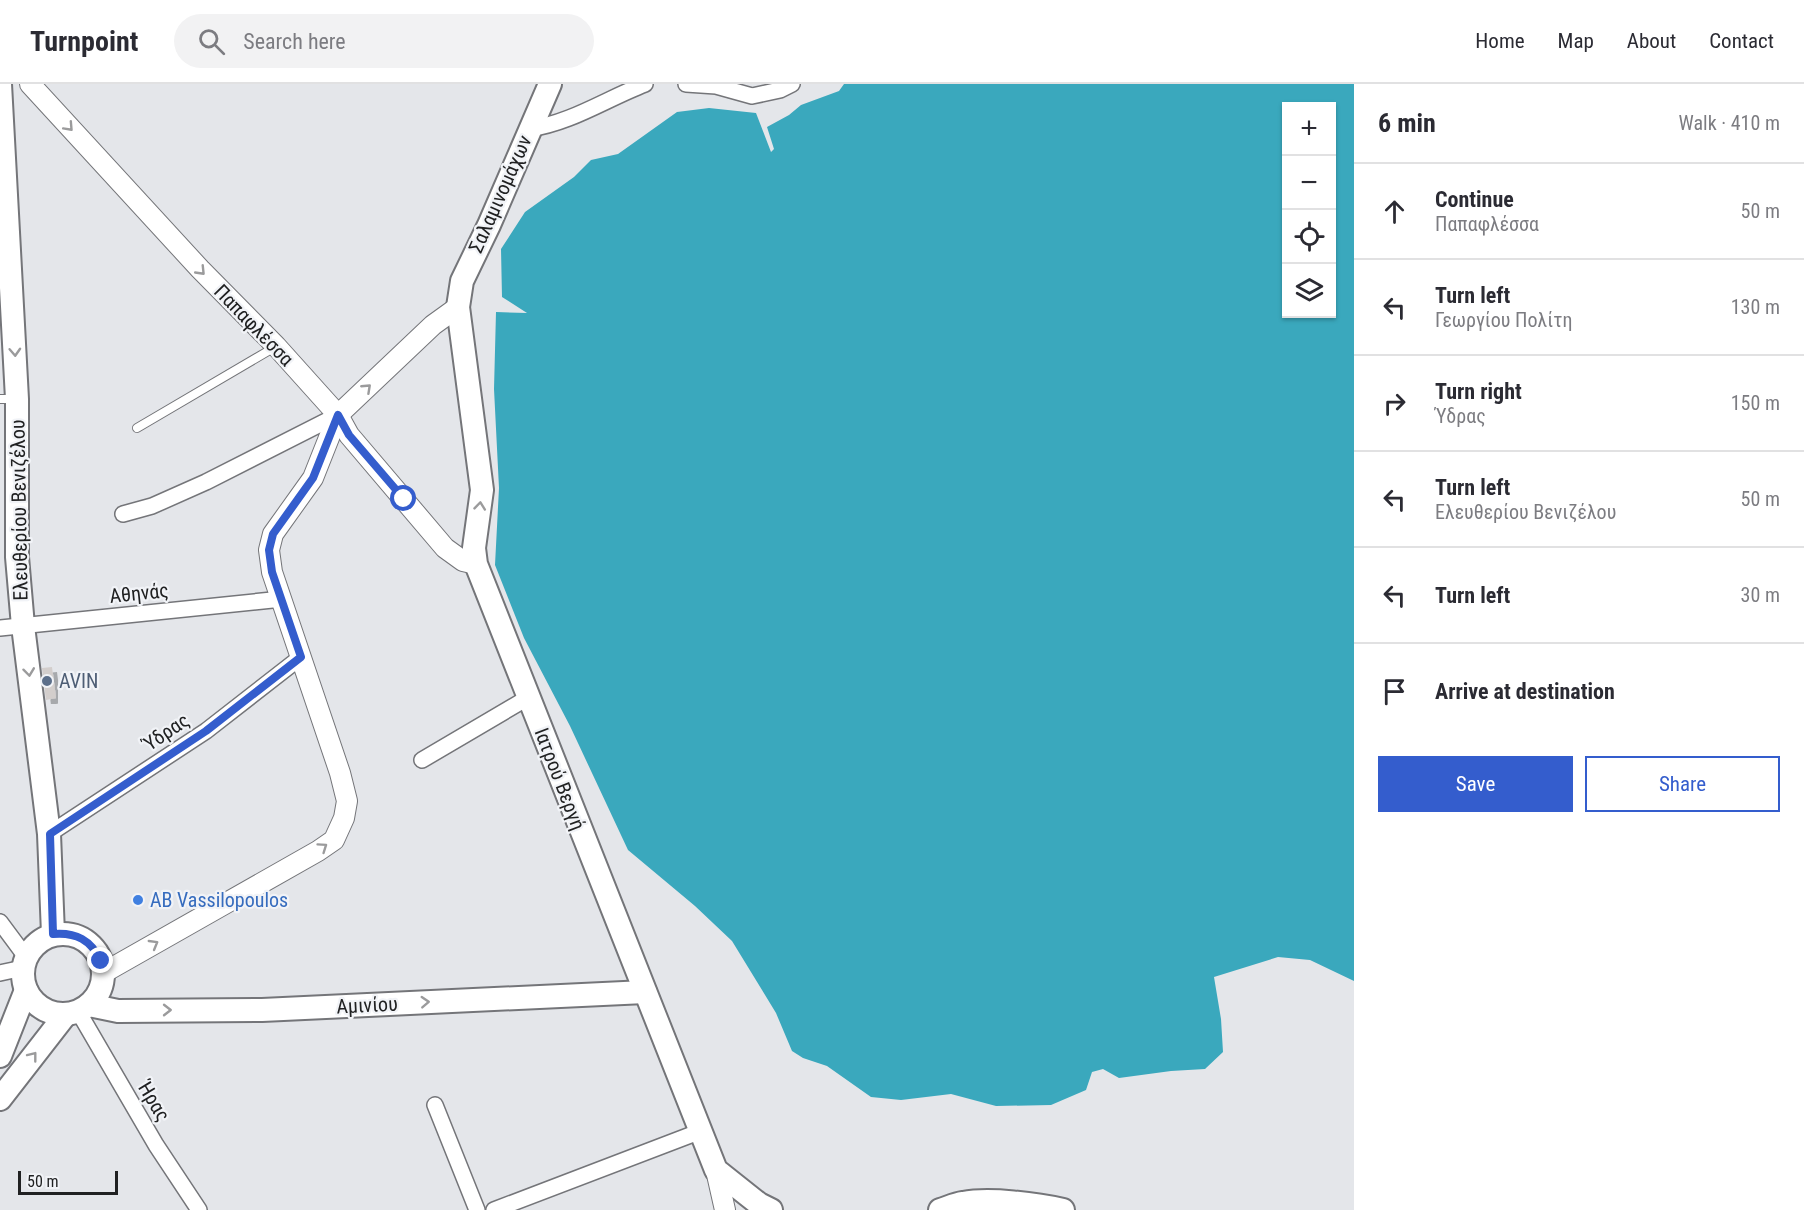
<!DOCTYPE html>
<html lang="en">
<head>
<meta charset="utf-8">
<style>
  :root { --surface:#fff; --page:#f2f2f3; --text:#2b2b33; --muted:#7c7c81; --line:#e1e1e2; --accent:#345dcd }
  body { margin:0; font-family:"Roboto Condensed",sans-serif; background:var(--page); color:var(--text) }
  .controls { position:absolute; right:18px; top:18px; display:grid; overflow:hidden; border-radius:0px; box-shadow:0 2px 4px #0004 }
  .controls button { width:54px; height:54px; display:grid; place-items:center; padding:0; border:0; border-bottom:2px solid var(--line); background:var(--surface); color:var(--text); font:30px sans-serif }
  .scale { position:absolute; left:18px; bottom:15px; width:100px; box-sizing:border-box; padding-left:6px; border:3px solid #202122; border-top:0; font-size:16px; line-height:21px; white-space:nowrap; color:#202122; -webkit-text-stroke:4px #f1f3f7; paint-order:stroke }
  .stop { position:absolute; width:18px; height:18px; margin:-14px; border:4px solid #345dcd; border-radius:50%; background:#fff }
  .stop.end { background:#345dcd; border-color:#fff; box-shadow:0 2px 6px #0008 }
  .list { margin:0; padding:0; list-style:none }
  h2 { display:flex; justify-content:space-between; align-items:center; height:78px; margin:0; padding:0 24px; font-size:26px }
  h2 small { font-size:20px; font-weight:400; color:var(--muted) }
  .list li { display:grid; grid-template-columns:39px 1fr auto; gap:18px; align-items:center; box-sizing:border-box; height:96px; padding:0 24px; border-top:2px solid var(--line) }
  .list b { display:block; font-size:22px; white-space:nowrap }
  .list p { margin:0; font-size:20px; white-space:nowrap; color:var(--muted) }
  .list em { font-size:20px; font-style:normal; color:var(--muted) }
  .actions { display:flex; gap:12px; padding:18px 24px }
  .actions a { flex:1; padding:14px 0; border:2px solid var(--accent); border-radius:0px; text-align:center; font-size:21px; color:var(--accent) }
  .actions .main { background:var(--accent); color:#fff }
  .icon { flex:none; width:33px; height:33px; fill:none; stroke:currentColor; stroke-width:2; stroke-linecap:round; stroke-linejoin:round }
  .map { position:relative; flex:none; width:1354px; height:1126px; overflow:hidden }
  header { display:flex; align-items:center; gap:36px; box-sizing:border-box; height:84px; padding:0 30px; background:var(--surface); border-bottom:2px solid var(--line) }
  header strong { font-size:28px }
  nav { display:flex; gap:33px; margin-inline-start:auto; font-size:21px }
  .search { width:420px; height:54px; background:var(--page); display:flex; align-items:center; gap:15px; box-sizing:border-box; padding:0 21px; border-radius:33px; color:var(--muted); font-size:22px }
  main { display:flex }
  aside { flex:1; background:var(--surface) }
  .map>svg:first-child { display:block }
  .water { fill:#3aa8bd; fill-rule:evenodd }
  .building { fill:#d3cecc; filter:url(#shadow) }
  .lines { fill:none; stroke-linecap:round; stroke-linejoin:round }
  .service-casing { stroke:#747579; stroke-width:10 }
  .minor-casing { stroke:#747579; stroke-width:18 }
  .tertiary-casing { stroke:#747579; stroke-width:22 }
  .secondary-casing { stroke:#747579; stroke-width:26 }
  .service { stroke:#fff; stroke-width:8 }
  .minor { stroke:#fff; stroke-width:15 }
  .tertiary { stroke:#fff; stroke-width:20 }
  .secondary { stroke:#fff; stroke-width:22 }
  .oneway { stroke:#9b9b9c }
  .route { stroke:#345dcd; stroke-width:8 }
  .service-dot { fill:#5c6f8a; stroke:#f1f3f7; stroke-width:2 }
  .shop-dot { fill:#3f7fe0; stroke:#f1f3f7; stroke-width:2 }
  .labels { text-anchor:middle; dominant-baseline:central; stroke-width:4.5; stroke-linejoin:round; paint-order:stroke }
  .street-label { font-size:20px; fill:#202122; stroke:#f1f3f7 }
  .service-label { font-size:20px; fill:#4e5e75; stroke:#f1f3f7; text-anchor:start }
  .shop-label { font-size:20px; fill:#366cbe; stroke:#f1f3f7; text-anchor:start }
</style>
</head>
<body>
<header>
<strong>Turnpoint</strong>
<div class="search"><svg class="icon" aria-label="search" viewBox="0 0 24 24"><circle cx="10" cy="10" r="6"/><path d="M15 15l6 6"/></svg>Search here</div>
<nav><a>Home</a><a>Map</a><a>About</a><a>Contact</a></nav>
</header>
<main>
<div class="map">
<svg width="1354" height="1126" viewBox="0 0 1354 1126">
  <defs>
    <filter id="shadow"><feDropShadow dx="5" dy="5" stdDeviation="0" flood-color="#0004"/></filter>
  </defs>
  <rect width="100%" height="100%" fill="#e4e6ea"/>
  <path class="water" d="M 844,0 L 1354,0 L 1354,897 L 1310,876 L 1278,873 L 1214,893 L 1221,935 L 1223,968 L 1205,985 L 1171,987 L 1119,994 L 1103,985 L 1092,988 L 1086,1006 L 1051,1021 L 996,1022 L 951,1010 L 901,1016 L 871,1013 L 827,982 L 803,974 L 792,967 L 776,929 L 732,857 L 695,822 L 628,766 L 570,642 L 524,554 L 495,481 L 499,404 L 494,305 L 496,228 L 527,229 L 502,213 L 501,165 L 525,128 L 574,93 L 591,76 L 618,70 L 677,28 L 709,24 L 756,29 L 771,68 L 774,65 L 767,43 L 789,31 L 801,21 L 839,7 ZM 1332,22 L 1332,230 L 1286,230 L 1286,22 Z"/>
  <polygon class="building" points="52,583 56,614 46,616 42,584"/>
  <g class="lines">
    <defs>
      <g id="service">
        <polyline points="0,315 16,315"/>
        <polyline points="137,344 275,263"/>
      </g>
      <g id="minor">
        <polyline points="686,0 716,2 752,12 780,6 792,0"/>
        <path d="M 529,45 C 571,39 606,15 645,0"/>
        <polyline points="123,430 152,422 206,398 338,331"/>
        <polyline points="0,544 282,515"/>
        <polyline points="422,676 529,613"/>
        <polyline points="49,750 206,647 301,573"/>
        <polyline points="0,838 26,873"/>
        <polyline points="0,889 23,884"/>
        <polyline points="78,927 156,1061 199,1126"/>
        <polyline points="435,1021 477,1126"/>
        <polyline points="494,1126 701,1047"/>
      </g>
      <g id="tertiary">
        <polyline points="30,0 200,185 276,262 338,331 349,351 445,464 463,477 476,480"/>
        <polyline points="103,889 318,767 334,756 344,734 347,717 340,689 272,488 269,466 273,450 313,394 338,331 433,241 458,223"/>
        <polyline points="716,1086 725,1126"/>
      </g>
      <g id="secondary">
        <polyline points="0,0 17,315 17,473 23,542 49,750 53,850"/>
        <polyline points="550,0 489,141 462,197 458,223 482,406 474,464 476,480 716,1086 759,1120 771,1126"/>
        <circle cx="63" cy="890" r="40"/>
        <polyline points="89,921 118,927 262,926 645,908"/>
        <polyline points="0,972 26,906"/>
        <polyline points="0,1015 66,930"/>
        <path d="M 940,1126 C 947,1124 955,1120 963,1119 C 990,1114 1037,1120 1063,1126"/>
      </g>
    </defs>
    <use href="#service" class="service-casing"/>
    <use href="#minor" class="minor-casing"/>
    <use href="#tertiary" class="tertiary-casing"/>
    <use href="#secondary" class="secondary-casing"/>
    <use href="#service" class="service"/>
    <use href="#minor" class="minor"/>
    <use href="#tertiary" class="tertiary"/>
    <use href="#secondary" class="secondary"/>
  </g>
  <defs><path id="oneway-chevron" d="M-2-3.5L2.5 0L-2 3.5" fill="none" stroke-width="1.6" stroke-linecap="round" stroke-linejoin="round" transform="scale(1.5)"/></defs>
  <g class="oneway">
    <use href="#oneway-chevron" transform="translate(69 43) rotate(47)"/>
    <use href="#oneway-chevron" transform="translate(201 187) rotate(46)"/>
    <use href="#oneway-chevron" transform="translate(15 268) rotate(87)"/>
    <use href="#oneway-chevron" transform="translate(367 304) rotate(-43)"/>
    <use href="#oneway-chevron" transform="translate(480 422) rotate(-84)"/>
    <use href="#oneway-chevron" transform="translate(29 588) rotate(83)"/>
    <use href="#oneway-chevron" transform="translate(323 763) rotate(-35)"/>
    <use href="#oneway-chevron" transform="translate(154 860) rotate(-30)"/>
    <use href="#oneway-chevron" transform="translate(425 918) rotate(-3)"/>
    <use href="#oneway-chevron" transform="translate(167 926)"/>
    <use href="#oneway-chevron" transform="translate(33 972) rotate(-52)"/>
  </g>
  <g class="lines">
    <path class="route" d="M 101,877 C 91,856 76,848 53,850 L 50,750 L 206,647 L 301,573 L 272,488 L 269,466 L 273,450 L 313,394 L 338,331 L 349,351 L 404,415"/>
  </g>
  <circle class="service-dot" cx="47" cy="597" r="6"/>
  <circle class="shop-dot" cx="138" cy="816" r="6"/>
  <g class="labels">
    <g class="street-label">
      <text transform="translate(500 110) rotate(-66)">Σαλαμινομάχων</text>
      <text transform="translate(254 241) rotate(46)">Παπαφλέσσα</text>
      <text transform="translate(19 426) rotate(-91)">Ελευθερίου Βενιζέλου</text>
      <text transform="translate(139 509) rotate(-6)">Αθηνάς</text>
      <text transform="translate(166 648) rotate(-34)">Ύδρας</text>
      <text transform="translate(560 695) rotate(69)">Ιατρού Βεργή</text>
      <text transform="translate(367 921) rotate(-3)">Αμινίου</text>
      <text transform="translate(154 1017) rotate(59)">Ήρας</text>
    </g>
    <g class="service-label">
      <text x="59" y="597">AVIN</text>
    </g>
    <g class="shop-label">
      <text x="150" y="816">AB Vassilopoulos</text>
    </g>
  </g>
</svg>
<div class="controls">
<button>+</button>
<button>−</button>
<button><svg class="icon" aria-label="locate" viewBox="0 0 24 24"><circle cx="12" cy="12" r="6"/><path d="M12 2v4M12 18v4M2 12h4M18 12h4"/></svg></button>
<button><svg class="icon" aria-label="layers" viewBox="0 0 24 24"><path d="M12 4l9 5-9 5-9-5zM3 14l9 5 9-5"/></svg></button>
</div>
<div class="scale">50 m</div>
<div class="stop" style="left:404px;top:415px"></div>
<div class="stop end" style="left:101px;top:877px"></div>
</div>
<aside>
<h2>6 min<small>Walk · 410 m</small></h2>
<ul class="list">
<li><svg class="icon" aria-label="ahead" viewBox="0 0 24 24"><path d="M12 20V5M6 11l6-6 6 6"/></svg><div><b>Continue</b><p>Παπαφλέσσα</p></div><em>50 m</em></li>
<li><svg class="icon" aria-label="left" viewBox="0 0 24 24"><path d="M17 20v-9H6M10 6l-5 5 5 5"/></svg><div><b>Turn left</b><p>Γεωργίου Πολίτη</p></div><em>130 m</em></li>
<li><svg class="icon" aria-label="right" viewBox="0 0 24 24"><path d="M7 20v-9h11M14 6l5 5-5 5"/></svg><div><b>Turn right</b><p>Ύδρας</p></div><em>150 m</em></li>
<li><svg class="icon" aria-label="left" viewBox="0 0 24 24"><path d="M17 20v-9H6M10 6l-5 5 5 5"/></svg><div><b>Turn left</b><p>Ελευθερίου Βενιζέλου</p></div><em>50 m</em></li>
<li><svg class="icon" aria-label="left" viewBox="0 0 24 24"><path d="M17 20v-9H6M10 6l-5 5 5 5"/></svg><div><b>Turn left</b></div><em>30 m</em></li>
<li><svg class="icon" aria-label="arrive" viewBox="0 0 24 24"><path d="M6 21V4h12l-3 4 3 4H6"/></svg><div><b>Arrive at destination</b></div></li>
</ul>
<div class="actions"><a class="main">Save</a><a>Share</a></div>
</aside>
</main>
</body>
</html>
